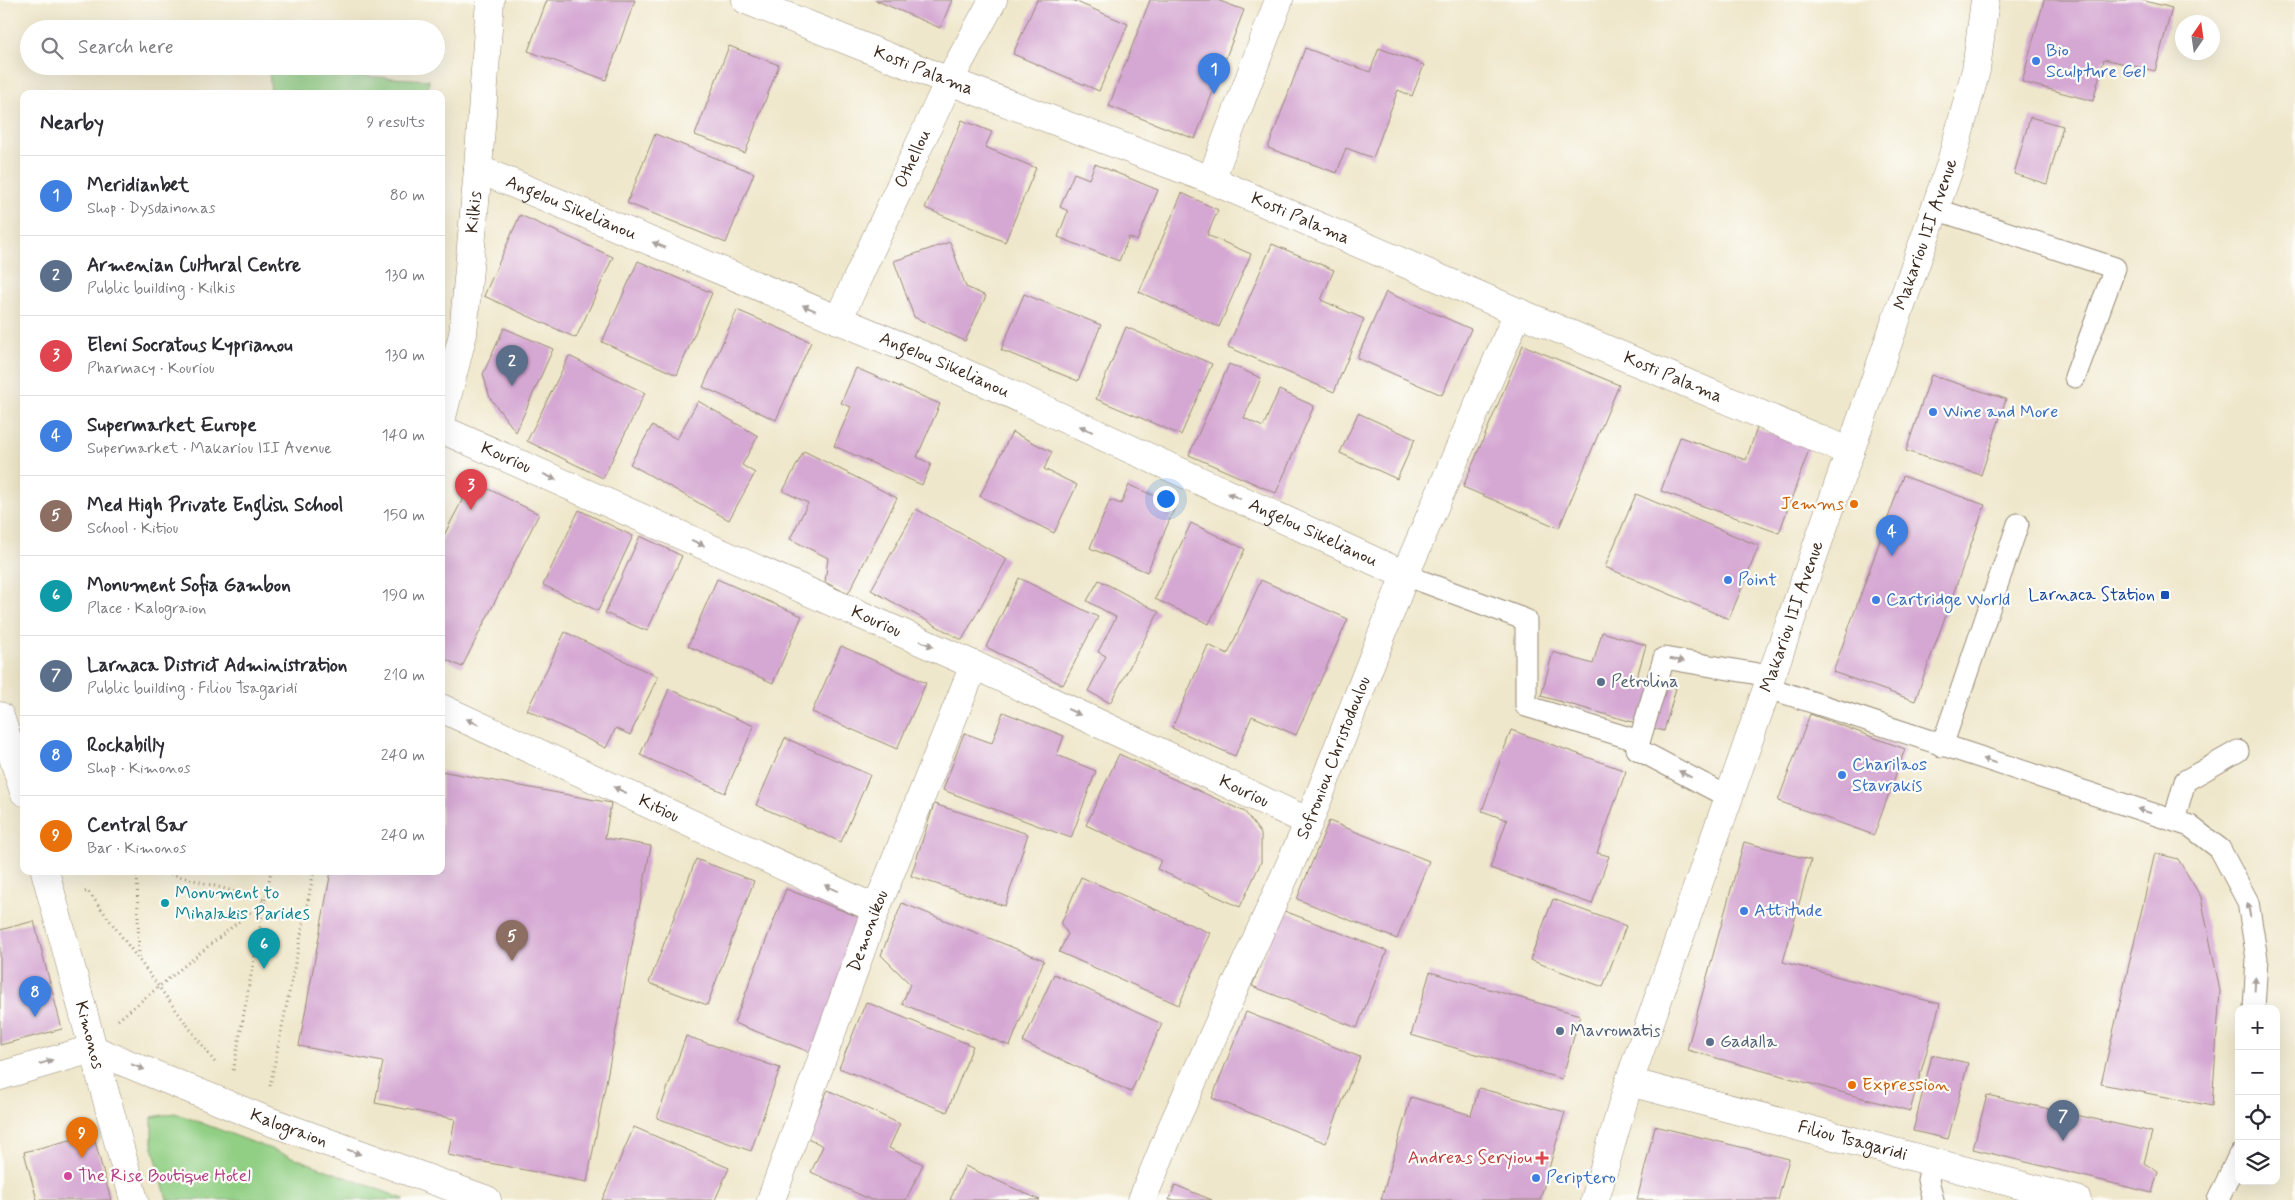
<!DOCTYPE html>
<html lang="en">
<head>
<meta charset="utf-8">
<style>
  :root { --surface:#fff; --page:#f2f2f3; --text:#2b2b33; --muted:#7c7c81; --line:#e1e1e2; --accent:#c8321e }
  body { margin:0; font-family:Mynerve,sans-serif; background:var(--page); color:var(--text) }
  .controls { position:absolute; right:15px; bottom:15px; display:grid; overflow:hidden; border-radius:10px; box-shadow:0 5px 20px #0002 }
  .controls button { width:45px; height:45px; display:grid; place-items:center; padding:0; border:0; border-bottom:1px solid var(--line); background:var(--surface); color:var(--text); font:25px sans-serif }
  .compass { position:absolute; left:2175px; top:15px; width:45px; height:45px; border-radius:50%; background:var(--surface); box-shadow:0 5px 20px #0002; rotate:13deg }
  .you { position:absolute; left:1165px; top:498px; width:18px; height:18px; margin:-12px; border:4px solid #fff; border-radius:50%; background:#1a73e8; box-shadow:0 0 0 8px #1a73e833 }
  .badge { display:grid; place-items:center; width:32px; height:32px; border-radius:50%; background:var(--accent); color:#fff; font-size:16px; font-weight:700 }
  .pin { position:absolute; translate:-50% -41px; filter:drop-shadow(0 1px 2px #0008) }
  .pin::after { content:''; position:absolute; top:26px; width:18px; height:15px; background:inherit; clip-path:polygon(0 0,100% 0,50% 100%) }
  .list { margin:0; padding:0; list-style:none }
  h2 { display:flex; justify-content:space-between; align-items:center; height:65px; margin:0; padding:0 20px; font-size:21px }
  h2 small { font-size:16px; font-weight:400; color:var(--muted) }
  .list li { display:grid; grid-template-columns:32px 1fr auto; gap:15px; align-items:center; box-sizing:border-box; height:80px; padding:0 20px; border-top:1px solid var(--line) }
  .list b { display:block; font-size:19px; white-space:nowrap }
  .list p { margin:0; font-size:16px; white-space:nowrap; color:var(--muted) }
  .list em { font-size:16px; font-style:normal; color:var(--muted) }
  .icon { flex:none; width:28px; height:28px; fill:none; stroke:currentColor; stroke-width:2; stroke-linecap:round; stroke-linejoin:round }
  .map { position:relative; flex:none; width:2295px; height:1200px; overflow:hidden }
  .search { position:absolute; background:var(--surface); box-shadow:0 5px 20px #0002; left:20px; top:20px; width:425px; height:55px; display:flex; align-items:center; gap:12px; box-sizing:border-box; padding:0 18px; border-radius:28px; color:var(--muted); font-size:19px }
  .panel { position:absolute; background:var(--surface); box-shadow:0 5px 20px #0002; left:20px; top:90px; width:425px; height:785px; border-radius:10px }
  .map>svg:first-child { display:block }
  .green { fill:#91cf84; stroke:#667c51 }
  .building { fill:#d5a8d3 }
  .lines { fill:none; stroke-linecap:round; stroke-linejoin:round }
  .service-casing { stroke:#958874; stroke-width:23 }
  .minor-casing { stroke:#958874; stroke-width:29 }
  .primary-casing { stroke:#958874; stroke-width:29 }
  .path { stroke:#958874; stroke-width:3; stroke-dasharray:1 4; stroke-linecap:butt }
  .service { stroke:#fff; stroke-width:21 }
  .minor { stroke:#fff; stroke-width:28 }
  .primary { stroke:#fff; stroke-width:28 }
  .oneway { fill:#a79f9a }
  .shop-dot { fill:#3f7fe0; stroke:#fdfcf7; stroke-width:2 }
  .food-dot { fill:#e8710a; stroke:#fdfcf7; stroke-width:2 }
  .transit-dot { fill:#1a4fb4; stroke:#fdfcf7; stroke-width:2 }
  .service-dot { fill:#5c6f8a; stroke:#fdfcf7; stroke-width:2 }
  .culture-dot { fill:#0f9aa8; stroke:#fdfcf7; stroke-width:2 }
  .health-dot { fill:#e0444e; stroke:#fdfcf7; stroke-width:2 }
  .hotel-dot { fill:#d1479c; stroke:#fdfcf7; stroke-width:2 }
  .labels { text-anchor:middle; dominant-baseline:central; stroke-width:4.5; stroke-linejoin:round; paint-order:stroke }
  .shop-label { font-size:18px; fill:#366cbe; stroke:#fdfcf7; text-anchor:start }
  .street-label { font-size:18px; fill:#3b2a1e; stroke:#fdfcf7 }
  .food-label { font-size:18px; fill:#c56008; stroke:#fdfcf7; text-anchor:end }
  .transit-label { font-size:18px; fill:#164399; stroke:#fdfcf7; text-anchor:end }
  .service-label { font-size:18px; fill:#4e5e75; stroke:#fdfcf7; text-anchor:start }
  .culture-label { font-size:18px; fill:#0d838f; stroke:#fdfcf7; text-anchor:start }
  .health-label { font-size:18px; fill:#be3a42; stroke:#fdfcf7; text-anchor:end }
  .hotel-label { font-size:18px; fill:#b23c85; stroke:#fdfcf7; text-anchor:start }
</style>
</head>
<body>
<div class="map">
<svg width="2295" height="1200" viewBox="0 0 2295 1200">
  <rect width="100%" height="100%" fill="#fdfcf7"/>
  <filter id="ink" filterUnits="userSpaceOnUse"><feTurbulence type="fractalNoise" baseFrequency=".02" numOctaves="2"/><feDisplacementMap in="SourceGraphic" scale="10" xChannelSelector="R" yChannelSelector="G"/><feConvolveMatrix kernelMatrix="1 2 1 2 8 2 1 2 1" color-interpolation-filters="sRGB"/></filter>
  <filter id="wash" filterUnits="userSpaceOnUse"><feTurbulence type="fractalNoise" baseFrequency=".0096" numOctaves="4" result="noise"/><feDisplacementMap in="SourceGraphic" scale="20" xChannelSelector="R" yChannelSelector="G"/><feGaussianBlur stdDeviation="1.12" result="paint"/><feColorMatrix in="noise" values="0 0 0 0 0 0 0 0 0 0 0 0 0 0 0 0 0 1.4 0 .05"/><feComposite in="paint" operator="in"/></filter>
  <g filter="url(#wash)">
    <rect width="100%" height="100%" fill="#efe7cb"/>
    <g class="green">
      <polygon points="269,71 429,80 428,94 271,94"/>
      <polygon points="175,1113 404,1199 404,1200 167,1200 152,1143 152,1117"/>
    </g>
    <g id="blocks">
      <g class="building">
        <polygon points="547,0 635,0 606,80 528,51"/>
        <polygon points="875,0 952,0 940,28"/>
        <polygon points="1037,0 1072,0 1128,24 1099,91 1013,54"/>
        <polygon points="1150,0 1217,0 1244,10 1195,139 1109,106"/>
        <polygon points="2044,0 2141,0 2172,8 2155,71 2104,59 2093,101 2022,82"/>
        <polygon points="729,46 779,65 745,153 695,135"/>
        <polygon points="1305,48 1370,72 1379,48 1424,65 1412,96 1398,90 1373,158 1346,148 1337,173 1268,148"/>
        <polygon points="2030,117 2063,126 2047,184 2014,174"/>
        <polygon points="962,120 992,132 985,147 1036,168 1005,242 925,208"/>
        <polygon points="655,134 754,173 726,243 627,203"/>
        <polygon points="1095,164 1158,190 1137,241 1129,237 1119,261 1058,237 1068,211 1060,207 1074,173 1089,179"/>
        <polygon points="1182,193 1218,210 1207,235 1251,254 1219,327 1139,292"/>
        <polygon points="520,215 613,257 576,338 484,296"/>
        <polygon points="950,242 966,287 986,296 965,341 914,317 894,261"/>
        <polygon points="1272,244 1334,270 1321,300 1364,319 1334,392 1228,347"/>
        <polygon points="638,261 712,293 677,375 602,342"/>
        <polygon points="1386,292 1471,329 1442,395 1357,358"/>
        <polygon points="1024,294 1101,325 1078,381 1001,350"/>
        <polygon points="737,310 811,342 776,420 703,387"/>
        <polygon points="1126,327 1212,364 1181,435 1096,399"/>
        <polygon points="504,328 553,349 516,432 490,398 483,374"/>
        <polygon points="1523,345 1619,385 1559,528 1463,487"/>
        <polygon points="569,356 645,393 603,478 527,441"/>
        <polygon points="1229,364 1261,378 1244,418 1263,427 1279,390 1314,406 1276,493 1189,455"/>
        <polygon points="856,368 940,404 917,457 931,464 922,485 834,446 851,407 841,403"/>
        <polygon points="1931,375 2006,399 1981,475 1906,451"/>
        <polygon points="698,401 758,436 742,465 755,473 729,520 630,464 652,426 677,439"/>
        <polygon points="1358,413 1415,439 1397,479 1340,453"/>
        <polygon points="1757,428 1810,447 1779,533 1661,491 1680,437 1746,460"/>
        <polygon points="1012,432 1052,452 1044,469 1077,485 1054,533 980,496"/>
        <polygon points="804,451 897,498 848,594 825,582 828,558 790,539 808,503 783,491"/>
        <polygon points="1903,476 1985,505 1915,701 1833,672"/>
        <polygon points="472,481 539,514 462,667 441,657 441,541"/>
        <polygon points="1129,485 1176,505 1147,572 1090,548 1110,500 1121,504"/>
        <polygon points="1636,494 1759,546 1729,619 1605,567"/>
        <polygon points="916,509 1007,559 962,640 871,590"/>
        <polygon points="579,510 633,536 598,611 543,585"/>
        <polygon points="1191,523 1245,549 1209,624 1155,599"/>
        <polygon points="640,536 682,556 647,631 605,613"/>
        <polygon points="1019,578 1098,617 1063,685 986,647"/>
        <polygon points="717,579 802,616 773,683 688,646"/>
        <polygon points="1099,580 1159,612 1110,703 1088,691 1106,656 1098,652 1116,617 1087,601"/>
        <polygon points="1261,580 1348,619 1296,735 1252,716 1235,756 1172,728 1208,645 1228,654"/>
        <polygon points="565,632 658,677 630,735 616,728 606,748 527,710"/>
        <polygon points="1602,632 1646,645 1637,677 1676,688 1664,731 1541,696 1553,652 1593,664"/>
        <polygon points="841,646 926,683 897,749 812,712"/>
        <polygon points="669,689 754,726 725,793 640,755"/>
        <polygon points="1003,712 1064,736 1057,755 1096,771 1071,838 943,790 964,733 992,743"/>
        <polygon points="1810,714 1905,749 1874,835 1778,801"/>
        <polygon points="1511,730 1626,771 1597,853 1609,856 1592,904 1490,868 1507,820 1482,811"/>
        <polygon points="785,738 870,775 841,842 756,805"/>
        <polygon points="1119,754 1245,812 1261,834 1261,862 1240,907 1157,869 1161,860 1086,825"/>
        <polygon points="441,771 611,803 605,838 651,846 587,1182 448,1155 455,1119 375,1103 383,1062 299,1046 331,871 441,871"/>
        <polygon points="934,804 1028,834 1005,906 911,876"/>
        <polygon points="1329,821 1429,861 1397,939 1297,899"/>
        <polygon points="1744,842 1811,860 1783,962 1940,1004 1910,1111 1687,1050"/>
        <polygon points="2155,853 2178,859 2201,897 2220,991 2212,1106 2101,1084"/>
        <polygon points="696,859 754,881 707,1005 649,983"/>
        <polygon points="1081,877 1210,933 1179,1005 1059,952 1068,934 1061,924"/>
        <polygon points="786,889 867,920 815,1054 734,1023"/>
        <polygon points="1553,899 1626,926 1603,987 1530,960"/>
        <polygon points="902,903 1044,960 1010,1046 902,1004 910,984 881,955"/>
        <polygon points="1282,910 1387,951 1357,1028 1252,986"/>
        <polygon points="34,921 62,1029 0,1045 0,930"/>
        <polygon points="1430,972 1580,1015 1562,1079 1411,1035"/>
        <polygon points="1054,974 1162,1024 1131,1092 1023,1042"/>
        <polygon points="866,1002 973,1046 947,1112 839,1068"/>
        <polygon points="1246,1012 1360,1057 1326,1143 1212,1098"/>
        <polygon points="686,1036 780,1068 751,1151 657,1118"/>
        <polygon points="1932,1055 1968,1063 1948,1139 1913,1131"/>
        <polygon points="1479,1088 1565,1112 1540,1200 1381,1200 1411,1097 1471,1115"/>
        <polygon points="828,1090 900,1124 889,1148 923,1164 906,1200 871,1200 811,1172 823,1146 806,1137"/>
        <polygon points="1987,1095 2152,1132 2144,1163 2158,1172 2152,1193 1973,1149"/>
        <polygon points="1655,1126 1789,1159 1778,1200 1637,1200"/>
        <polygon points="634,1127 729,1168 715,1200 602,1200"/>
        <polygon points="93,1134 111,1200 37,1200 24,1152"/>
        <polygon points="965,1166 1040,1200 950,1200"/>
        <polygon points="1175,1185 1212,1200 1169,1200"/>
      </g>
    </g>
  </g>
  <g filter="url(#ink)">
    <use href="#blocks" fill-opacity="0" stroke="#958874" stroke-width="1"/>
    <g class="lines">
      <defs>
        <g id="service">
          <polyline points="1935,209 2115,268 2075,377"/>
          <polyline points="1405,575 1526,620 1526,706 1639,741"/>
          <polyline points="1766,687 2190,826 2220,849 2248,902 2257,959 2254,1009"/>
          <polyline points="1942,746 2018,524"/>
          <polyline points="1728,797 1637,749 1664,658 1770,676"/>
          <polyline points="2174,820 2185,781 2238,751"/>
          <polyline points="1932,1162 1928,1180 1933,1200"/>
          <polyline points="2218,1200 2239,1155"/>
        </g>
        <g id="minor">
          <path id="s1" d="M 746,0 L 949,81 L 1211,180 L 1518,312 L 1850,452"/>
          <path id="s2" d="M 478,169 L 956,369 L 1405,575"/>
          <polyline points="1211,180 1279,0"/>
          <path id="s3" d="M 838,320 L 949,81 L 993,0"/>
          <path id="s4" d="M 441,421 L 463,334 L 478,169 L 490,0"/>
          <path id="s5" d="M 441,429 L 974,665 L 1309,822"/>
          <path id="s6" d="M 441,708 L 876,909"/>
          <polyline points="0,716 24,792"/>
          <path id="s7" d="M 45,871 L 134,1200"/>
          <path id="s8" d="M 0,1076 L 92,1049 L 263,1119 L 487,1200"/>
          <path id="s9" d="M 1629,1082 L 2077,1200"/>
          <path id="s10" d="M 771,1200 L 876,909 L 974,665"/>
          <path id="s11" d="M 1142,1200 L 1169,1134 L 1309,822 L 1405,575 L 1518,312"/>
        </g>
        <g id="primary">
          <path id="s12" d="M 1595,1200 L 1629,1082 L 1950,166 L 1976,70 L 1985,0"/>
        </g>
      </defs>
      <use href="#service" class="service-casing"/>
      <use href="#minor" class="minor-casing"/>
      <use href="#primary" class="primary-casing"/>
      <g class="path">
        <polyline points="137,871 139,959"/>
        <polyline points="161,871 265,900 233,1072"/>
        <polyline points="85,892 88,891 216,1064"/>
        <polyline points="118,1020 265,900 271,871"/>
        <polyline points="270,1086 314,871"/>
      </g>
      <use href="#service" class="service"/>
      <use href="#minor" class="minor"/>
      <use href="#primary" class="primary"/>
    </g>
    <defs><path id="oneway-solid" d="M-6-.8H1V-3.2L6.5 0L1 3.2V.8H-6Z" transform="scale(1.25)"/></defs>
    <g class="oneway">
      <use href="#oneway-solid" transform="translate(659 245) rotate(-157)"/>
      <use href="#oneway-solid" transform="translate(809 308) rotate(-157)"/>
      <use href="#oneway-solid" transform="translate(1086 429) rotate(-155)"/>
      <use href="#oneway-solid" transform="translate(550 477) rotate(24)"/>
      <use href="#oneway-solid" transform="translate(1234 496) rotate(-155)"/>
      <use href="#oneway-solid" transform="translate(698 543) rotate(24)"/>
      <use href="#oneway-solid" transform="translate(927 644) rotate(24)"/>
      <use href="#oneway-solid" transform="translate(1677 660) rotate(10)"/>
      <use href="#oneway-solid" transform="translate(1074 712) rotate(25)"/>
      <use href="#oneway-solid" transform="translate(473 722) rotate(-155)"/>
      <use href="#oneway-solid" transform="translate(1989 761) rotate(-162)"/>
      <use href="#oneway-solid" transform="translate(1685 774) rotate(-152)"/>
      <use href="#oneway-solid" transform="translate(620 790) rotate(-155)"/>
      <use href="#oneway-solid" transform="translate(2144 811) rotate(-162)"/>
      <use href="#oneway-solid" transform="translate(831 888) rotate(-155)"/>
      <use href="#oneway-solid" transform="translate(2249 910) rotate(-100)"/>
      <use href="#oneway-solid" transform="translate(2255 984) rotate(-87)"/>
      <use href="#oneway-solid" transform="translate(46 1062) rotate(-17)"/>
      <use href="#oneway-solid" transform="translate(138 1067) rotate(22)"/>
      <use href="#oneway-solid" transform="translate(354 1152) rotate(20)"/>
    </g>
  </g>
  <g class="shop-dot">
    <circle cx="2036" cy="61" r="5"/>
    <circle cx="1933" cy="412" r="5"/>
    <circle cx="1728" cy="580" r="5"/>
    <circle cx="1876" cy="600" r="5"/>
    <circle cx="1842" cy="775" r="5"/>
    <circle cx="1744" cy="911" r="5"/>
    <circle cx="1536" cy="1178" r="5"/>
  </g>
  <g class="food-dot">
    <circle cx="1854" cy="504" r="5"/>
    <circle cx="1852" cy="1085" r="5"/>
  </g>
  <rect class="transit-dot" x="2160" y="590" width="10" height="10" rx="2.5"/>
  <g class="service-dot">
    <circle cx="1601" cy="682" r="5"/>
    <circle cx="1560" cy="1031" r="5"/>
    <circle cx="1710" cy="1042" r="5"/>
  </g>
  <circle class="culture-dot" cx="165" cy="903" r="5"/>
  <path class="health-dot" d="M1539.5 1150.5h5v5h5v5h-5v5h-5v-5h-5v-5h5z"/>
  <circle class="hotel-dot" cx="68" cy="1176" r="5"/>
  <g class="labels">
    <g class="shop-label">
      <text x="2046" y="51">Bio<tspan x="2046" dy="21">Sculpture Gel</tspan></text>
      <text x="1943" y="412">Wine and More</text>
      <text x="1738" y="580">Point</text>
      <text x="1886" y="600">Cartridge World</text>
      <text x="1852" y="765">Charilaos<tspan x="1852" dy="21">Stavrakis</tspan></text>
      <text x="1754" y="911">Attitude</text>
      <text x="1546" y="1178">Periptero</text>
    </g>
    <g class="street-label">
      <text stroke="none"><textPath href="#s1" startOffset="191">Kosti Palama</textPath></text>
      <text stroke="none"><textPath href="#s3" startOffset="178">Othellou</textPath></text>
      <text stroke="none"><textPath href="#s2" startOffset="101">Angelou Sikelianou</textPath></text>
      <text stroke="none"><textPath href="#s4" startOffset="212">Kilkis</textPath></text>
      <text stroke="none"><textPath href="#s1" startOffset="596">Kosti Palama</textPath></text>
      <text stroke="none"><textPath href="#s12" startOffset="1021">Makariou III Avenue</textPath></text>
      <text stroke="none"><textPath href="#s2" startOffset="506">Angelou Sikelianou</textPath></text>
      <text stroke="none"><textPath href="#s1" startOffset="1001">Kosti Palama</textPath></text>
      <text stroke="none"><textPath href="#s5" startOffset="71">Kouriou</textPath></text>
      <text stroke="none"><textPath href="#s2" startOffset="911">Angelou Sikelianou</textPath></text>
      <text stroke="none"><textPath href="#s12" startOffset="616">Makariou III Avenue</textPath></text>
      <text stroke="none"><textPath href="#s5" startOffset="476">Kouriou</textPath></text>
      <text stroke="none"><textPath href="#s11" startOffset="482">Sofroniou Christodoulou</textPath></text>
      <text stroke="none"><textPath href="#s5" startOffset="881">Kouriou</textPath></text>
      <text stroke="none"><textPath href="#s6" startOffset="240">Kitiou</textPath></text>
      <text stroke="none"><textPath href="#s10" startOffset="286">Demonikou</textPath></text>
      <text stroke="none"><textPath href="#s7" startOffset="170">Kimonos</textPath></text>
      <text stroke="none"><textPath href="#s8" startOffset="308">Kalograion</textPath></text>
      <text stroke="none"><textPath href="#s9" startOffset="231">Filiou Tsagaridi</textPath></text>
    </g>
    <g class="food-label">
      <text x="1844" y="504">Jemms</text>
      <text x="1862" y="1085" text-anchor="start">Expression</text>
    </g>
    <g class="transit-label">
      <text x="2155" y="595">Larnaca Station</text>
    </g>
    <g class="service-label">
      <text x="1611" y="682">Petrolina</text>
      <text x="1570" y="1031">Mavromatis</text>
      <text x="1720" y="1042">Gadalla</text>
    </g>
    <g class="culture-label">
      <text x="175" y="893">Monument to<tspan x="175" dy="21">Mihalakis Parides</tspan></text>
    </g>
    <g class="health-label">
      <text x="1532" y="1158">Andreas Seryiou</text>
    </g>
    <g class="hotel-label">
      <text x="78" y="1176">The Rise Boutique Hotel</text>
    </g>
  </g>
</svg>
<div class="controls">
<button>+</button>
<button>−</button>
<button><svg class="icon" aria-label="locate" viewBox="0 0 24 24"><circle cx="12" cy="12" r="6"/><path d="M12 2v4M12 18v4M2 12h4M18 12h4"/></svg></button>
<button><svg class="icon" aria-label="layers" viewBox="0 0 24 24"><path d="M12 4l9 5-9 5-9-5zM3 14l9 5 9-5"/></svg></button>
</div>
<svg class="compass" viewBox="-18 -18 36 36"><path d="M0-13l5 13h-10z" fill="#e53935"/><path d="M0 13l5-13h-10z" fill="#7c7c81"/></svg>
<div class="you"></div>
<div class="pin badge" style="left:1214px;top:94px;background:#3f7fe0">1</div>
<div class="pin badge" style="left:512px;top:386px;background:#5c6f8a">2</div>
<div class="pin badge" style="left:471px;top:510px;background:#e0444e">3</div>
<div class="pin badge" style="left:1892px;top:556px;background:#3f7fe0">4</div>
<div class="pin badge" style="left:512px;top:961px;background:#8d6e63">5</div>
<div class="pin badge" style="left:264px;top:969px;background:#0f9aa8">6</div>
<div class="pin badge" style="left:2063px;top:1141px;background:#5c6f8a">7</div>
<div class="pin badge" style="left:35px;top:1017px;background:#3f7fe0">8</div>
<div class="pin badge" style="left:82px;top:1158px;background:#e8710a">9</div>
<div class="search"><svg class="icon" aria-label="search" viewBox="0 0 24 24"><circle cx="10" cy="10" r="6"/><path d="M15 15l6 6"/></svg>Search here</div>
<section class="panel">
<h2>Nearby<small>9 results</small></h2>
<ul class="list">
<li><span class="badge" style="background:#3f7fe0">1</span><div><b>Meridianbet</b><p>Shop · Dysdainonas</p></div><em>80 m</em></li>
<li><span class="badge" style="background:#5c6f8a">2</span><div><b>Armenian Cultural Centre</b><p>Public building · Kilkis</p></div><em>130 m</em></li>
<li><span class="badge" style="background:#e0444e">3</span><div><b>Eleni Socratous Kyprianou</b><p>Pharmacy · Kouriou</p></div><em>130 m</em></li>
<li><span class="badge" style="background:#3f7fe0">4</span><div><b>Supermarket Europe</b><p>Supermarket · Makariou III Avenue</p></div><em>140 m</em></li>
<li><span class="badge" style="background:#8d6e63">5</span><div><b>Med High Private English School</b><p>School · Kitiou</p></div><em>150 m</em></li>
<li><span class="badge" style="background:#0f9aa8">6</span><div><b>Monument Sofia Gambon</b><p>Place · Kalograion</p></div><em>190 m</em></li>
<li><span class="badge" style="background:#5c6f8a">7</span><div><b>Larnaca District Administration</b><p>Public building · Filiou Tsagaridi</p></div><em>210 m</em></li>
<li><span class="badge" style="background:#3f7fe0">8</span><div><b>Rockabilly</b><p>Shop · Kimonos</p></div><em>240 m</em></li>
<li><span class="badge" style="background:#e8710a">9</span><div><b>Central Bar</b><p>Bar · Kimonos</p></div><em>240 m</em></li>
</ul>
</section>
</div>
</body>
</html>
